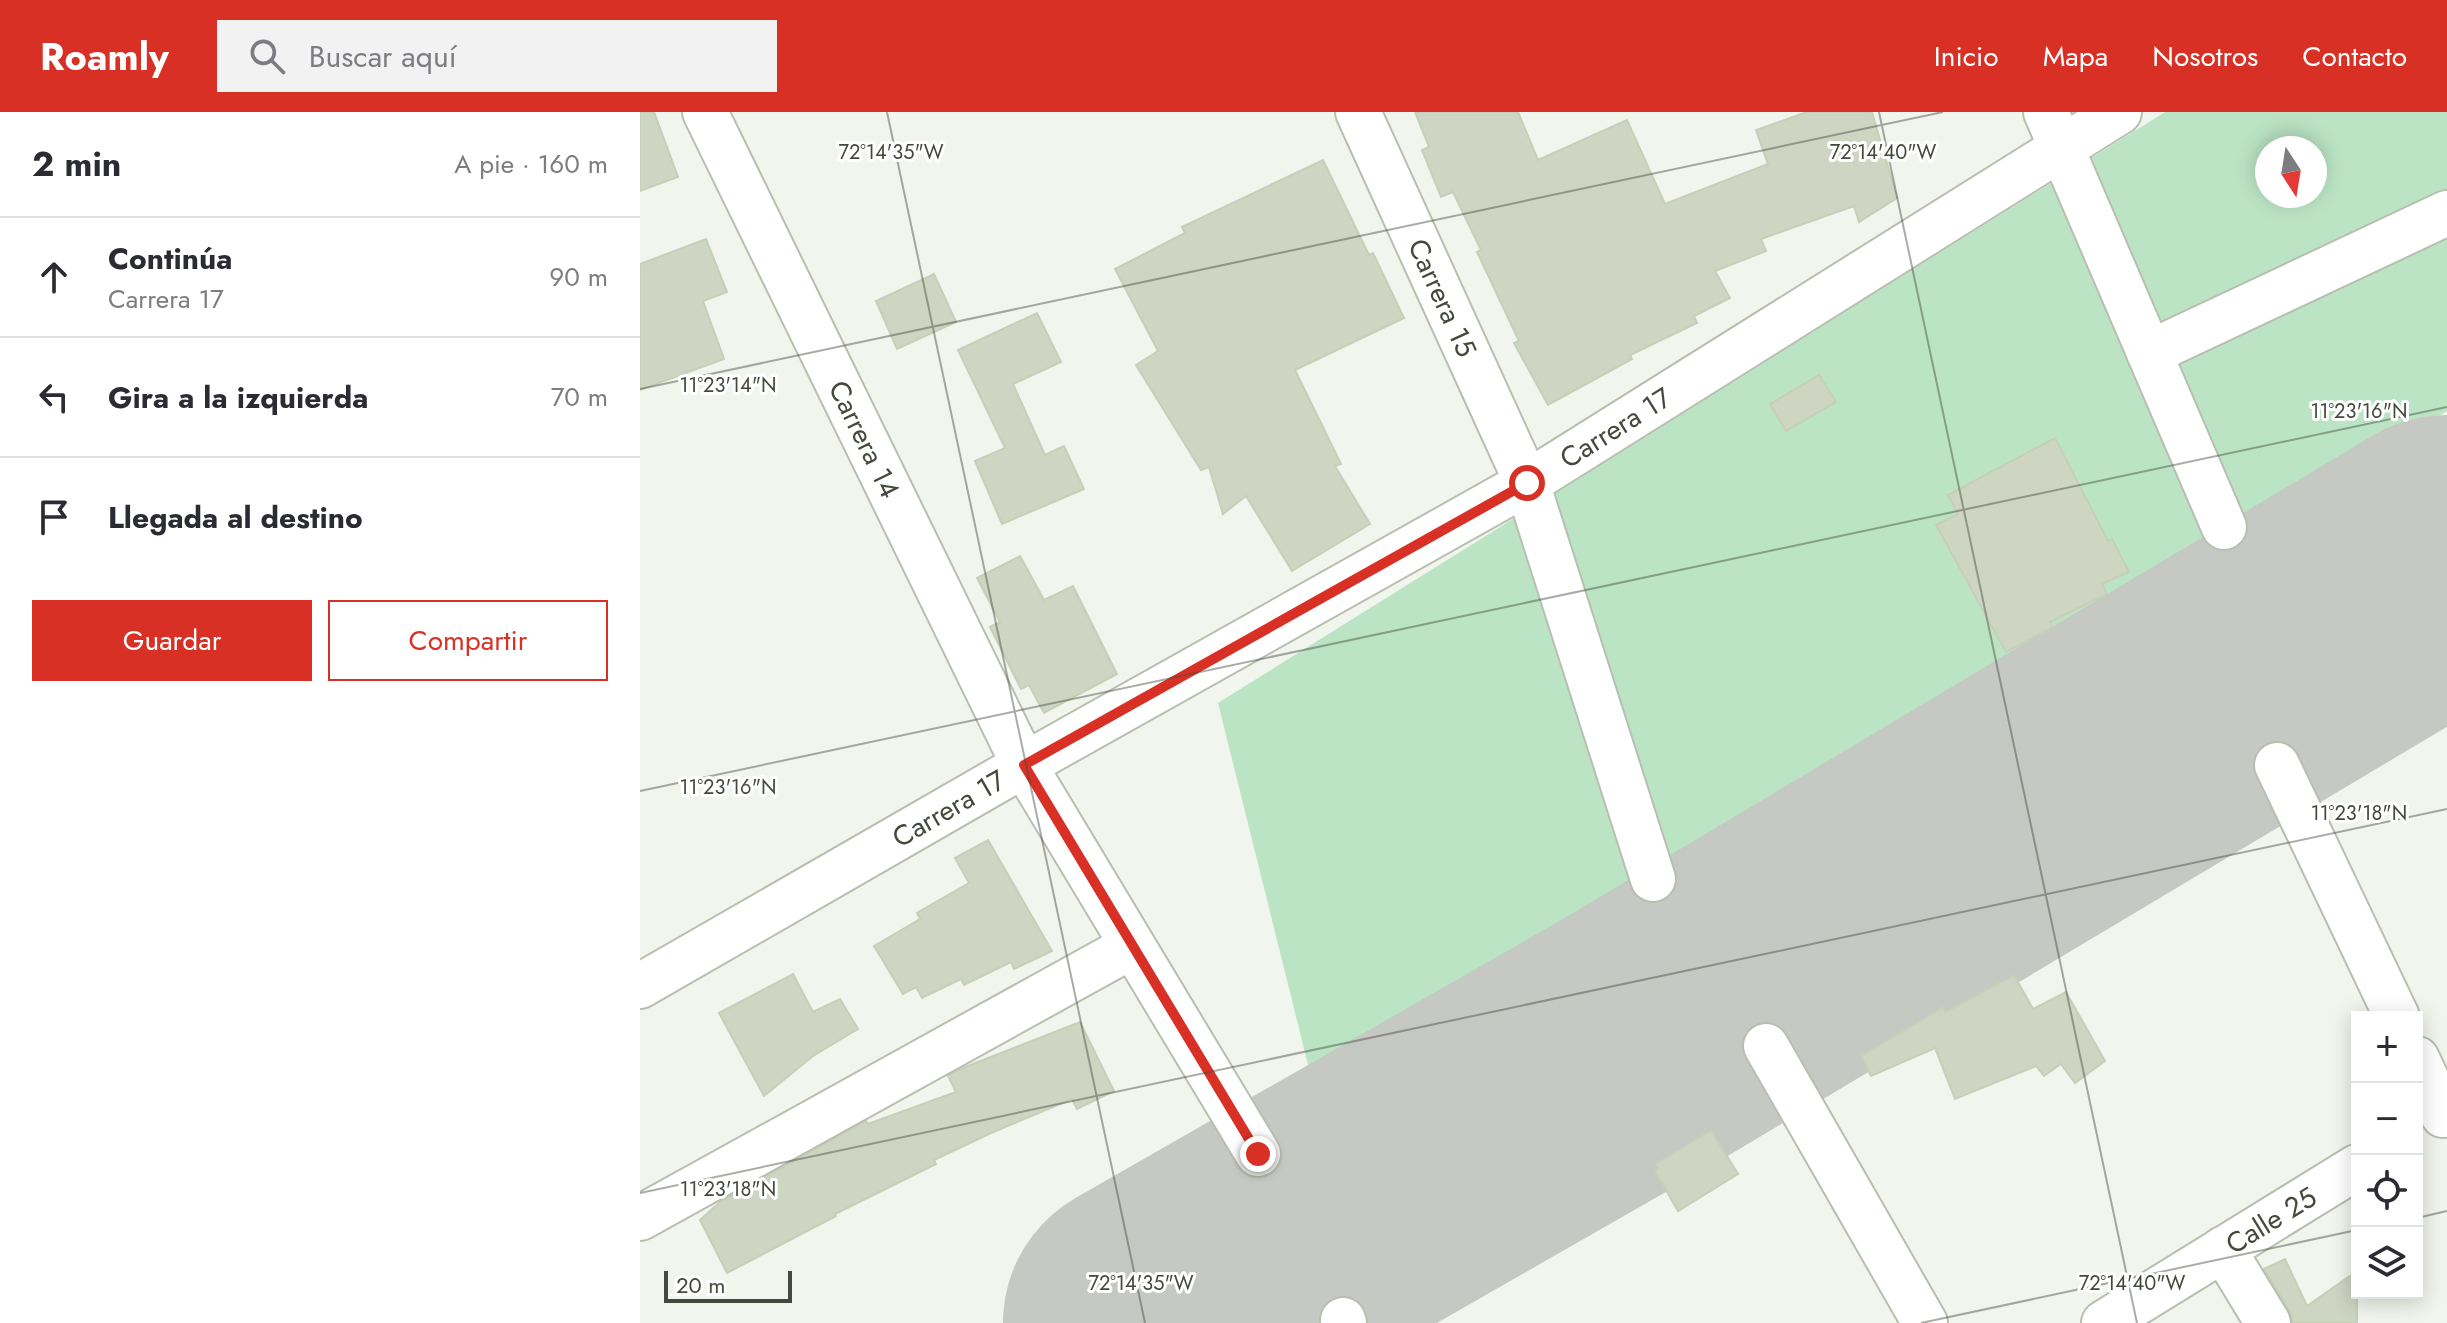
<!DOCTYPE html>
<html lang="es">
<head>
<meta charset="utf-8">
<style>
  :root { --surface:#fff; --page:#f2f2f3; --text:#2b2b33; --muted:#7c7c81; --line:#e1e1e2; --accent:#d93025 }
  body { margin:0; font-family:Jost,sans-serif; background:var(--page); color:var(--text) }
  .controls { position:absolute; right:24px; bottom:24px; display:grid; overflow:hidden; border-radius:0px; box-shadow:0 4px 20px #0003 }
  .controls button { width:72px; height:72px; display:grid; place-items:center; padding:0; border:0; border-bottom:2px solid var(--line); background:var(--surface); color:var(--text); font:40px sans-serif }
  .compass { position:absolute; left:1615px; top:24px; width:72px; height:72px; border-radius:50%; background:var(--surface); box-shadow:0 4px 20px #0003; rotate:168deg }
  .scale { position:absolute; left:24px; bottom:20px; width:128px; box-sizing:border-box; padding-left:8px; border:4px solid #43493b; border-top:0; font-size:22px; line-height:28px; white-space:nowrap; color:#43493b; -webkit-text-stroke:6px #fff; paint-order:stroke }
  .stop { position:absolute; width:24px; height:24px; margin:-18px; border:6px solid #d93025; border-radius:50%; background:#fff }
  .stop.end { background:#d93025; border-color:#fff; box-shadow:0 2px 8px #0008 }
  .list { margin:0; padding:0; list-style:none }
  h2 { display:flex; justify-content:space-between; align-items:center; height:104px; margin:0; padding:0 32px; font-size:34px }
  h2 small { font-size:26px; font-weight:400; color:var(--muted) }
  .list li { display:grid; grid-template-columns:52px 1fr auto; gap:24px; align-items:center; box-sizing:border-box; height:120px; padding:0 32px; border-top:2px solid var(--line) }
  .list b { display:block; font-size:30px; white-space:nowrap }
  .list p { margin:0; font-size:26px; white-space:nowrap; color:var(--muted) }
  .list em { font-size:26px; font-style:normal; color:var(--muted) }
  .actions { display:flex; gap:16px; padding:24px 32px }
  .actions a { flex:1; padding:18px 0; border:2px solid var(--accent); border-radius:0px; text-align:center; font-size:28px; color:var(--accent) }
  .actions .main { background:var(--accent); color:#fff }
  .icon { flex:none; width:44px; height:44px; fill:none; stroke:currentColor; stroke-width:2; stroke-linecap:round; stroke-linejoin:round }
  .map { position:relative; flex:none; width:1807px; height:1211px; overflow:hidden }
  header { display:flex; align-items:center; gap:48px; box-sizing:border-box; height:112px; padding:0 40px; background:var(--accent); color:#fff }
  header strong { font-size:38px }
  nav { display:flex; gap:44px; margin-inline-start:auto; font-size:28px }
  .search { width:560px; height:72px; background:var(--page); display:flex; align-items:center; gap:20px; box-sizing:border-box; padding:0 28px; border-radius:0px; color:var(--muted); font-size:30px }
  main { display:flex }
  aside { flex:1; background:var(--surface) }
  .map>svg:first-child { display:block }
  .green { fill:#bbe4c5; fill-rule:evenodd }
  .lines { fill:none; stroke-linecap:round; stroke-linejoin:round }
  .runway { stroke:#c6c8c4; stroke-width:288 }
  .building { fill:#ced5c3; stroke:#c6cfb7; stroke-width:2 }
  .minor-casing { stroke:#b9bfb0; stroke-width:48 }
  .minor { stroke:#fff; stroke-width:44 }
  .route { stroke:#d93025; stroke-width:10 }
  .ticks { fill:none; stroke:#43493b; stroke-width:2; stroke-opacity:0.45 }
  .labels { text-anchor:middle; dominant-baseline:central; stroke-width:6; stroke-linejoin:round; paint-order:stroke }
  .street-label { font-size:28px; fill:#43493b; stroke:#fff }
  .ticks-label { font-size:20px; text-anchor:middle; fill:#43493b; stroke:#fff; stroke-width:6; stroke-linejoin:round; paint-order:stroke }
</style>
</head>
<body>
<header>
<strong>Roamly</strong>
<div class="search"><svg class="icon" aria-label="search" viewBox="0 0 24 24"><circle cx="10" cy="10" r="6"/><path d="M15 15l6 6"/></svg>Buscar aquí</div>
<nav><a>Inicio</a><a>Mapa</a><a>Nosotros</a><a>Contacto</a></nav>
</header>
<main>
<aside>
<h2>2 min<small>A pie · 160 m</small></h2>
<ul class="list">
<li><svg class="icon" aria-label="ahead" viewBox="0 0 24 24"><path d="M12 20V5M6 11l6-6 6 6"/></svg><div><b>Continúa</b><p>Carrera 17</p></div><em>90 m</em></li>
<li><svg class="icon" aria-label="left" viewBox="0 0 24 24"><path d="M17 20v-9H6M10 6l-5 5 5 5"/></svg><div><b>Gira a la izquierda</b></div><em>70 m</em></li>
<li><svg class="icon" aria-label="arrive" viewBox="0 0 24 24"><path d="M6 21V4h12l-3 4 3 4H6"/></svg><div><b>Llegada al destino</b></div></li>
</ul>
<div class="actions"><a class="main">Guardar</a><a>Compartir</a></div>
</aside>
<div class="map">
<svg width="1807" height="1211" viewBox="0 0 1807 1211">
  <rect width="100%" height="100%" fill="#f1f5ed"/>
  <path class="green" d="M 1525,0 L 1807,0 L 1807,299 L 684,1017 L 578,591 ZM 1627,36 L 1675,36 L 1675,84 L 1627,84 Z"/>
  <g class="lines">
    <polyline class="runway" points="507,1211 991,934 1807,447"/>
  </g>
  <g class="building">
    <polygon points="0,0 14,0 38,65 0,79"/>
    <polygon points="775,0 878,0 898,48 987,8 1025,92 1128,52 1116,18 1167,0 1232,0 1257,86 1219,110 1214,94 1121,127 1126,139 1075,159 1090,186 1054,204 1057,211 990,243 992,247 908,293 874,231 879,229 837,140 841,138 813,80 801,85 782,38 789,35"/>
    <polygon points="683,48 729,143 733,141 764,206 655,258 701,352 695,354 730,412 652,459 606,384 583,402 569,355 561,358 496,253 518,239 475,157 545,121 542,115"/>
    <polygon points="66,127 87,180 63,189 84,247 0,278 0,152"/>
    <polygon points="294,162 316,210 257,237 236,189"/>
    <polygon points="397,201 421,250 373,272 405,343 424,334 444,377 362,412 335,349 365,336 318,238"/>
    <polygon points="1179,263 1196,290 1146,319 1130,292"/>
    <polygon points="1415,326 1468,429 1472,427 1489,460 1462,472 1467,482 1410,510 1413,515 1366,540 1296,413 1318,402 1308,383"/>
    <polygon points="380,444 404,488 433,474 477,562 404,601 389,573 381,577 350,515 360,510 337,466"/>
    <polygon points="348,728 412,839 374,857 371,850 324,873 321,867 282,886 276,875 263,882 234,834 280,807 277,801 329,771 315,746"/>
    <polygon points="153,862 173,900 200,887 218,917 173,944 124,984 79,901"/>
    <polygon points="1374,863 1393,897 1426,880 1465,949 1435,971 1421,952 1404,964 1396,954 1315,987 1295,936 1231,964 1221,944 1303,895 1305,900"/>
    <polygon points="440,910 474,979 437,997 432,987 351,1021 294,1048 296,1052 195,1102 196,1104 87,1161 60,1108 80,1090 226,1009 228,1012 316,980 308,964 320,957"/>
    <polygon points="1071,1018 1098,1062 1038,1099 1015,1059 1018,1056 1015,1052"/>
    <polygon points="1645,1147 1667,1194 1717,1159 1717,1211 1653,1211 1649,1198 1624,1157"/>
  </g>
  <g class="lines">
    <defs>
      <g id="minor">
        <path id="s1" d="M 65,0 L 384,653 L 618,1042"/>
        <path id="s2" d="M 718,0 L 887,371 L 1013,767"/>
        <polyline points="1406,0 1584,415"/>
        <polyline points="1509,241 1807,101"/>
        <polyline points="1637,653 1757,905"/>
        <path id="s3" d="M 0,874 L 384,653 L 887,371 L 1479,0"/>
        <polyline points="1126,934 1285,1211"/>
        <polyline points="1777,947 1803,1003"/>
        <polyline points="0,1106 492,834"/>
        <polyline points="1583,1137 1628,1211"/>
        <polyline points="703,1208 704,1211"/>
        <path id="s4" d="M 1464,1211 L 1717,1055"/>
      </g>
    </defs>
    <use href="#minor" class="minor-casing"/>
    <use href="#minor" class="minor"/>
  </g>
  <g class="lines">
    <polyline class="route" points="618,1042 384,653 887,371"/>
  </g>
  <path class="ticks" d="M 247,0 L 505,1211M 1239,0 L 1497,1211M 0,277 L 1303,0M 0,679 L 1807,295M 0,1081 L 1807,697M 1777,1106 L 1807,1099M 1281,1211 L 1717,1118"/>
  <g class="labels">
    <g class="street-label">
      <text stroke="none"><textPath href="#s2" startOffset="204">Carrera 15</textPath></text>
      <text stroke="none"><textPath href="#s3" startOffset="1124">Carrera 17</textPath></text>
      <text stroke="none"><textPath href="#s1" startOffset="364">Carrera 14</textPath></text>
      <text stroke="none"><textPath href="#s3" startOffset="356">Carrera 17</textPath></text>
      <text stroke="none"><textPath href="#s4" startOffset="196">Calle 25</textPath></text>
    </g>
  </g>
  <g class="ticks-label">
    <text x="251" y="47">72°14'35"W</text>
    <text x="1243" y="47">72°14'40"W</text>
    <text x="88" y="280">11°23'14"N</text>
    <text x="1719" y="306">11°23'16"N</text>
    <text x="88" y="682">11°23'16"N</text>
    <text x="1719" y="708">11°23'18"N</text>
    <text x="88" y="1084">11°23'18"N</text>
    <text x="501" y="1178">72°14'35"W</text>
    <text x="1492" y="1178">72°14'40"W</text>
  </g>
</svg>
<div class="controls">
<button>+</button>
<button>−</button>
<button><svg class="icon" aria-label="locate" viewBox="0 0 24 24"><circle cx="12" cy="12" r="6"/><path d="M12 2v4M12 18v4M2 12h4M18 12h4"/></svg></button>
<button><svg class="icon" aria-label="layers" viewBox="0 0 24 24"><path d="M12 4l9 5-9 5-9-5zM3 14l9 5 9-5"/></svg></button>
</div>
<svg class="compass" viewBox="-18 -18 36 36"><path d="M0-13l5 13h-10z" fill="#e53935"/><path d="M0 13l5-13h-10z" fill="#7c7c81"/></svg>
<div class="scale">20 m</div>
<div class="stop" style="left:887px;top:371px"></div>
<div class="stop end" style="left:618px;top:1042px"></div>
</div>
</main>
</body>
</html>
